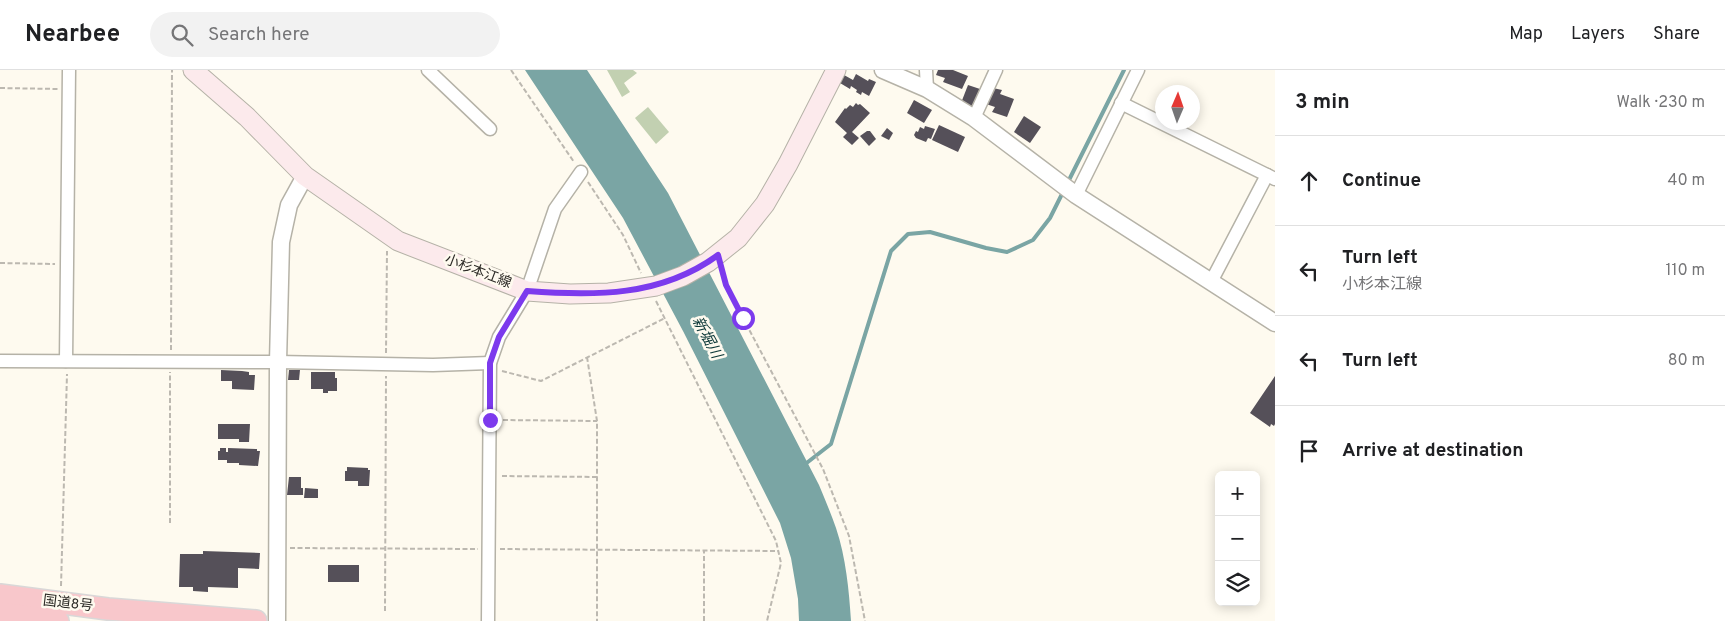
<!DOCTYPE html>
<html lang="en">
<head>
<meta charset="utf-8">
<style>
  :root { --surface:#fff; --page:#f2f2f2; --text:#202124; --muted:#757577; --line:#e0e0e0 }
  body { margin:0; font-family:Overpass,"Noto Sans JP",sans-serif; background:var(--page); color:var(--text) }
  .controls { position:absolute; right:15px; bottom:15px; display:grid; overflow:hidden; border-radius:8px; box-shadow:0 2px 12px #0003 }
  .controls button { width:45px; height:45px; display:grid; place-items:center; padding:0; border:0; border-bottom:1px solid var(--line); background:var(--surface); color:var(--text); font:25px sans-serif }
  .compass { position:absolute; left:1155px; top:15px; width:45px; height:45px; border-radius:50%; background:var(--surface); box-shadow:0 2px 12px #0003; rotate:2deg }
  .stop { position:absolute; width:15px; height:15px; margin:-11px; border:4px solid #7c3aed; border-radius:50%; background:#fff }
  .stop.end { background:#7c3aed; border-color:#fff; box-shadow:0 1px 5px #0008 }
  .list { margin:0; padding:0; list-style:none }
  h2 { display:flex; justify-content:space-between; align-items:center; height:65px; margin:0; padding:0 20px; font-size:21px }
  h2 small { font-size:16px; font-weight:400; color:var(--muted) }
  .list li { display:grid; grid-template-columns:32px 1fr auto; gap:15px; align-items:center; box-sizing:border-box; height:90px; padding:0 20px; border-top:1px solid var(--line) }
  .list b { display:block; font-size:19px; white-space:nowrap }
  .list p { margin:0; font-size:16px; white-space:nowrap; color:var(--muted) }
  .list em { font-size:16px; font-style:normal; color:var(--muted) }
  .icon { flex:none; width:28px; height:28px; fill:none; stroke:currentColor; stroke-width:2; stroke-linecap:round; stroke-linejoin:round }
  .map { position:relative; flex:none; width:1275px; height:551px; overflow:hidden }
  header { display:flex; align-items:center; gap:30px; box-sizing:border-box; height:70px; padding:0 25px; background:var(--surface); border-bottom:1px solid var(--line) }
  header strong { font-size:24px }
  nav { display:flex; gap:28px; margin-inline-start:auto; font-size:18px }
  .search { width:350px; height:45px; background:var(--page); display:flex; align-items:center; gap:12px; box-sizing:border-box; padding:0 18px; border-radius:28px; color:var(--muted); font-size:19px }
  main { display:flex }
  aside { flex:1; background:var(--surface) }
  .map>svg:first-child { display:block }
  .green { fill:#c2d0b1 }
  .water { fill:#7aa5a4 }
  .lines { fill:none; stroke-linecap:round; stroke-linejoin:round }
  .stream { stroke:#7aa5a4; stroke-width:4 }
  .building { fill:#555059 }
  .minor-casing { stroke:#b5b2a7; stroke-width:15 }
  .tertiary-casing { stroke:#b5b2a7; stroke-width:19 }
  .secondary-casing { stroke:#b5b2a7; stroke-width:21 }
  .trunk-casing { stroke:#d9d8d8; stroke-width:24 }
  .path { stroke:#bcb8b0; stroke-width:2; stroke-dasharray:5 2.5; stroke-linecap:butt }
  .minor { stroke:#fff; stroke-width:12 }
  .tertiary { stroke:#fff; stroke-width:16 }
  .secondary { stroke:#fceaec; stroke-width:19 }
  .trunk { stroke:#f8c7cb; stroke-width:21 }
  .route { stroke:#7c3aed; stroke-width:6 }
  .labels { text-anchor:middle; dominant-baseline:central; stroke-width:5; stroke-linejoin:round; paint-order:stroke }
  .street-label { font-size:14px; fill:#2b2925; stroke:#fefaef }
  .water-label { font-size:15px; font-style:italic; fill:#0c3737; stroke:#fefaef }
</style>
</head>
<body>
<header>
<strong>Nearbee</strong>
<div class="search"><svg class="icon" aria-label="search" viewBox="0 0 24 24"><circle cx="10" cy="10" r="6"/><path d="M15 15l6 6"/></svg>Search here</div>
<nav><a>Map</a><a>Layers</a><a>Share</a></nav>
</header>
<main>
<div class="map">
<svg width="1275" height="551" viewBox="0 0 1275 551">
  <rect width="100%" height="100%" fill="#fefaef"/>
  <g class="green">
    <polygon points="607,0 633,0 637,3 624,13 630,22 622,27"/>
    <polygon points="648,37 669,62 656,74 635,48"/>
  </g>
  <path class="water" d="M 525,0 L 587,0 L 668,123 L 819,415 C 825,429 831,444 836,458 C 846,488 849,520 851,551 L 799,551 L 798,529 L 791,488 L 780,453 L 683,261 L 623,148 Z"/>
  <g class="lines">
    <g class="stream">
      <polyline points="1067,114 1124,0"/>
      <polyline points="804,395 831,374 891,181 908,164 930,162 986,178 1007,182 1033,170 1050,148 1064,120"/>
    </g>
  </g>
  <g class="building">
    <polygon points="938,0 953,0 968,6 962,19 943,12 945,8 936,5"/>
    <polygon points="856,4 868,11 869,9 876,12 869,26 862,22 861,25 856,22 857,20 851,16 850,19 840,13 844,5 853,10"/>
    <polygon points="968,15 980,19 973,38 961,33"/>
    <polygon points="993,18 1002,20 1000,24 1014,29 1007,47 992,42 995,37 986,34"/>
    <polygon points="914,30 932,40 924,53 907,43"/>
    <polygon points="856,33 858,35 860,34 870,43 852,62 859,68 852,75 843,67 847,63 835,52 845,38 846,39 850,35 853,37"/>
    <polygon points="1024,46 1041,57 1030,73 1014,62"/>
    <polygon points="939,55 965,67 958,82 932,70"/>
    <polygon points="925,56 935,59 931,69 928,68 926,72 916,68 914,65 916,61 918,62 920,57 924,59"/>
    <polygon points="887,58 893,63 889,70 881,66"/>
    <polygon points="867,61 870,61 876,69 869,76 860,66"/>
    <polygon points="221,300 242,301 249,302 249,305 255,305 254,320 232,319 232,311 221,311"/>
    <polygon points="289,300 300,300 299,310 288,310"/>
    <polygon points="311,302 335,302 335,308 337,308 337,321 328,321 328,323 323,323 323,319 311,319"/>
    <polygon points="1275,306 1275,354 1274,356 1271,354 1270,357 1250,343"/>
    <polygon points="218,354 250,354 249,372 239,372 239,369 218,369"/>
    <polygon points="220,378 226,378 226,382 228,382 228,378 257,379 257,381 260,381 258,396 239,395 239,393 227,393 227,390 218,390 218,381 220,381"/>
    <polygon points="347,397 368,398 368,400 370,400 369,416 358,416 358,411 345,411 345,401 347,401"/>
    <polygon points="289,407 301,407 301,418 303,418 303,425 287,425"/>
    <polygon points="305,418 318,419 318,428 304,428"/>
    <polygon points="203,481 260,483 259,499 238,498 238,518 208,517 208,522 193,521 193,517 179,517 180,484 203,484"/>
    <rect x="328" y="495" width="31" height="17"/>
  </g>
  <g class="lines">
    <defs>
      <g id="minor">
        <polyline points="428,0 490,59"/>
        <polyline points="926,0 927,19"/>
        <polyline points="1121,33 1275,109"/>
        <polyline points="974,48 996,0"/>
        <polyline points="1076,125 1138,0"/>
        <polyline points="1211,212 1267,105"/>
        <polyline points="0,291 278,292 433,295 490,293"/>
        <polyline points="66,291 69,0"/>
        <polyline points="488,551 490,293 499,267 527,221 555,139 581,102"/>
      </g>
      <g id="tertiary">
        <polyline points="883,0 927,19 974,48 1076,125 1275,253"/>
        <polyline points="277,551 278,292 281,172 289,135 305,106"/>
      </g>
      <polyline id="secondary" points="193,0 247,47 305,106 398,171 527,221 570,224 609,223 656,216 683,206 708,192 738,168 765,134 788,94 836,0"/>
      <g id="trunk">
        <polyline points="0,525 108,539 256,551"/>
        <polyline points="0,543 58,551"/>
      </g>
    </defs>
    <use href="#minor" class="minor-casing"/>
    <use href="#tertiary" class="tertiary-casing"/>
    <use href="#secondary" class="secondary-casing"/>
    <use href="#trunk" class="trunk-casing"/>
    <g class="path">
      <polyline points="511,0 574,92"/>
      <polyline points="0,18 58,19"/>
      <polyline points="588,112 623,165 641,203"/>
      <polyline points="0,193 55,194"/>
      <polyline points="722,199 726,215 743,248 823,399 849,466 865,551"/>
      <polyline points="656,231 776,471 781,493 767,551"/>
      <polyline points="171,280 172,0"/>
      <polyline points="386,283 387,181"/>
      <polyline points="587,287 597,351 597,551"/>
      <polyline points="502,301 541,311 665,248"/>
      <polyline points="503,350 597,351"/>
      <polyline points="502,406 597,407"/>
      <polyline points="170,453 170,302"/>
      <polyline points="290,478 478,479"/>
      <polyline points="500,479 778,481"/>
      <polyline points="61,516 67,304"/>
      <polyline points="385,541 386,306"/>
      <polyline points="704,551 704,480"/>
    </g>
    <use href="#minor" class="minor"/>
    <use href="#tertiary" class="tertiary"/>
    <use href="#secondary" class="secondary"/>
    <use href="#trunk" class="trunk"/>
  </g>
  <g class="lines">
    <path class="route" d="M 490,350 L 490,293 L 499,267 L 527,221 C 594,226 661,227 718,185 L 726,215 L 743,248"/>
  </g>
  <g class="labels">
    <g class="street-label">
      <text transform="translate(478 202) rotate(21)">小杉本江線</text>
      <text transform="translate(68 534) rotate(7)">国道8号</text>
    </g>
    <g class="water-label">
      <text transform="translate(706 268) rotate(62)">新堀川</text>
    </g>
  </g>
</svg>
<div class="controls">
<button>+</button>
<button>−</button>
<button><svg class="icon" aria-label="layers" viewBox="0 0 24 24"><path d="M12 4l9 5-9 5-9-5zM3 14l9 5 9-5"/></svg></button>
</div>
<svg class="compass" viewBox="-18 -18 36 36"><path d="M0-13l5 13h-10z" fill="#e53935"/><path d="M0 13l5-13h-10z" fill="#757577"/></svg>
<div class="stop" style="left:743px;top:248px"></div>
<div class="stop end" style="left:490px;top:350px"></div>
</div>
<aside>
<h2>3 min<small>Walk · 230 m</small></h2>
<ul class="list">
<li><svg class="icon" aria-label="ahead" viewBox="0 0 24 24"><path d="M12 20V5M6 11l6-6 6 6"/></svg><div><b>Continue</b></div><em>40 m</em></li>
<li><svg class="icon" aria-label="left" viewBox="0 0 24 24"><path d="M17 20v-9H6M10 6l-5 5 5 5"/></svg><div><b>Turn left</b><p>小杉本江線</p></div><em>110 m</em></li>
<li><svg class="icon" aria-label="left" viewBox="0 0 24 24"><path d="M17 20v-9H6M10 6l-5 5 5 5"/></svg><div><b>Turn left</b></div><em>80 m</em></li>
<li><svg class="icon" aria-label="arrive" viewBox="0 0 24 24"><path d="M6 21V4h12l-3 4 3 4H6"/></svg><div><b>Arrive at destination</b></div></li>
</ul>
</aside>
</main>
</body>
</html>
